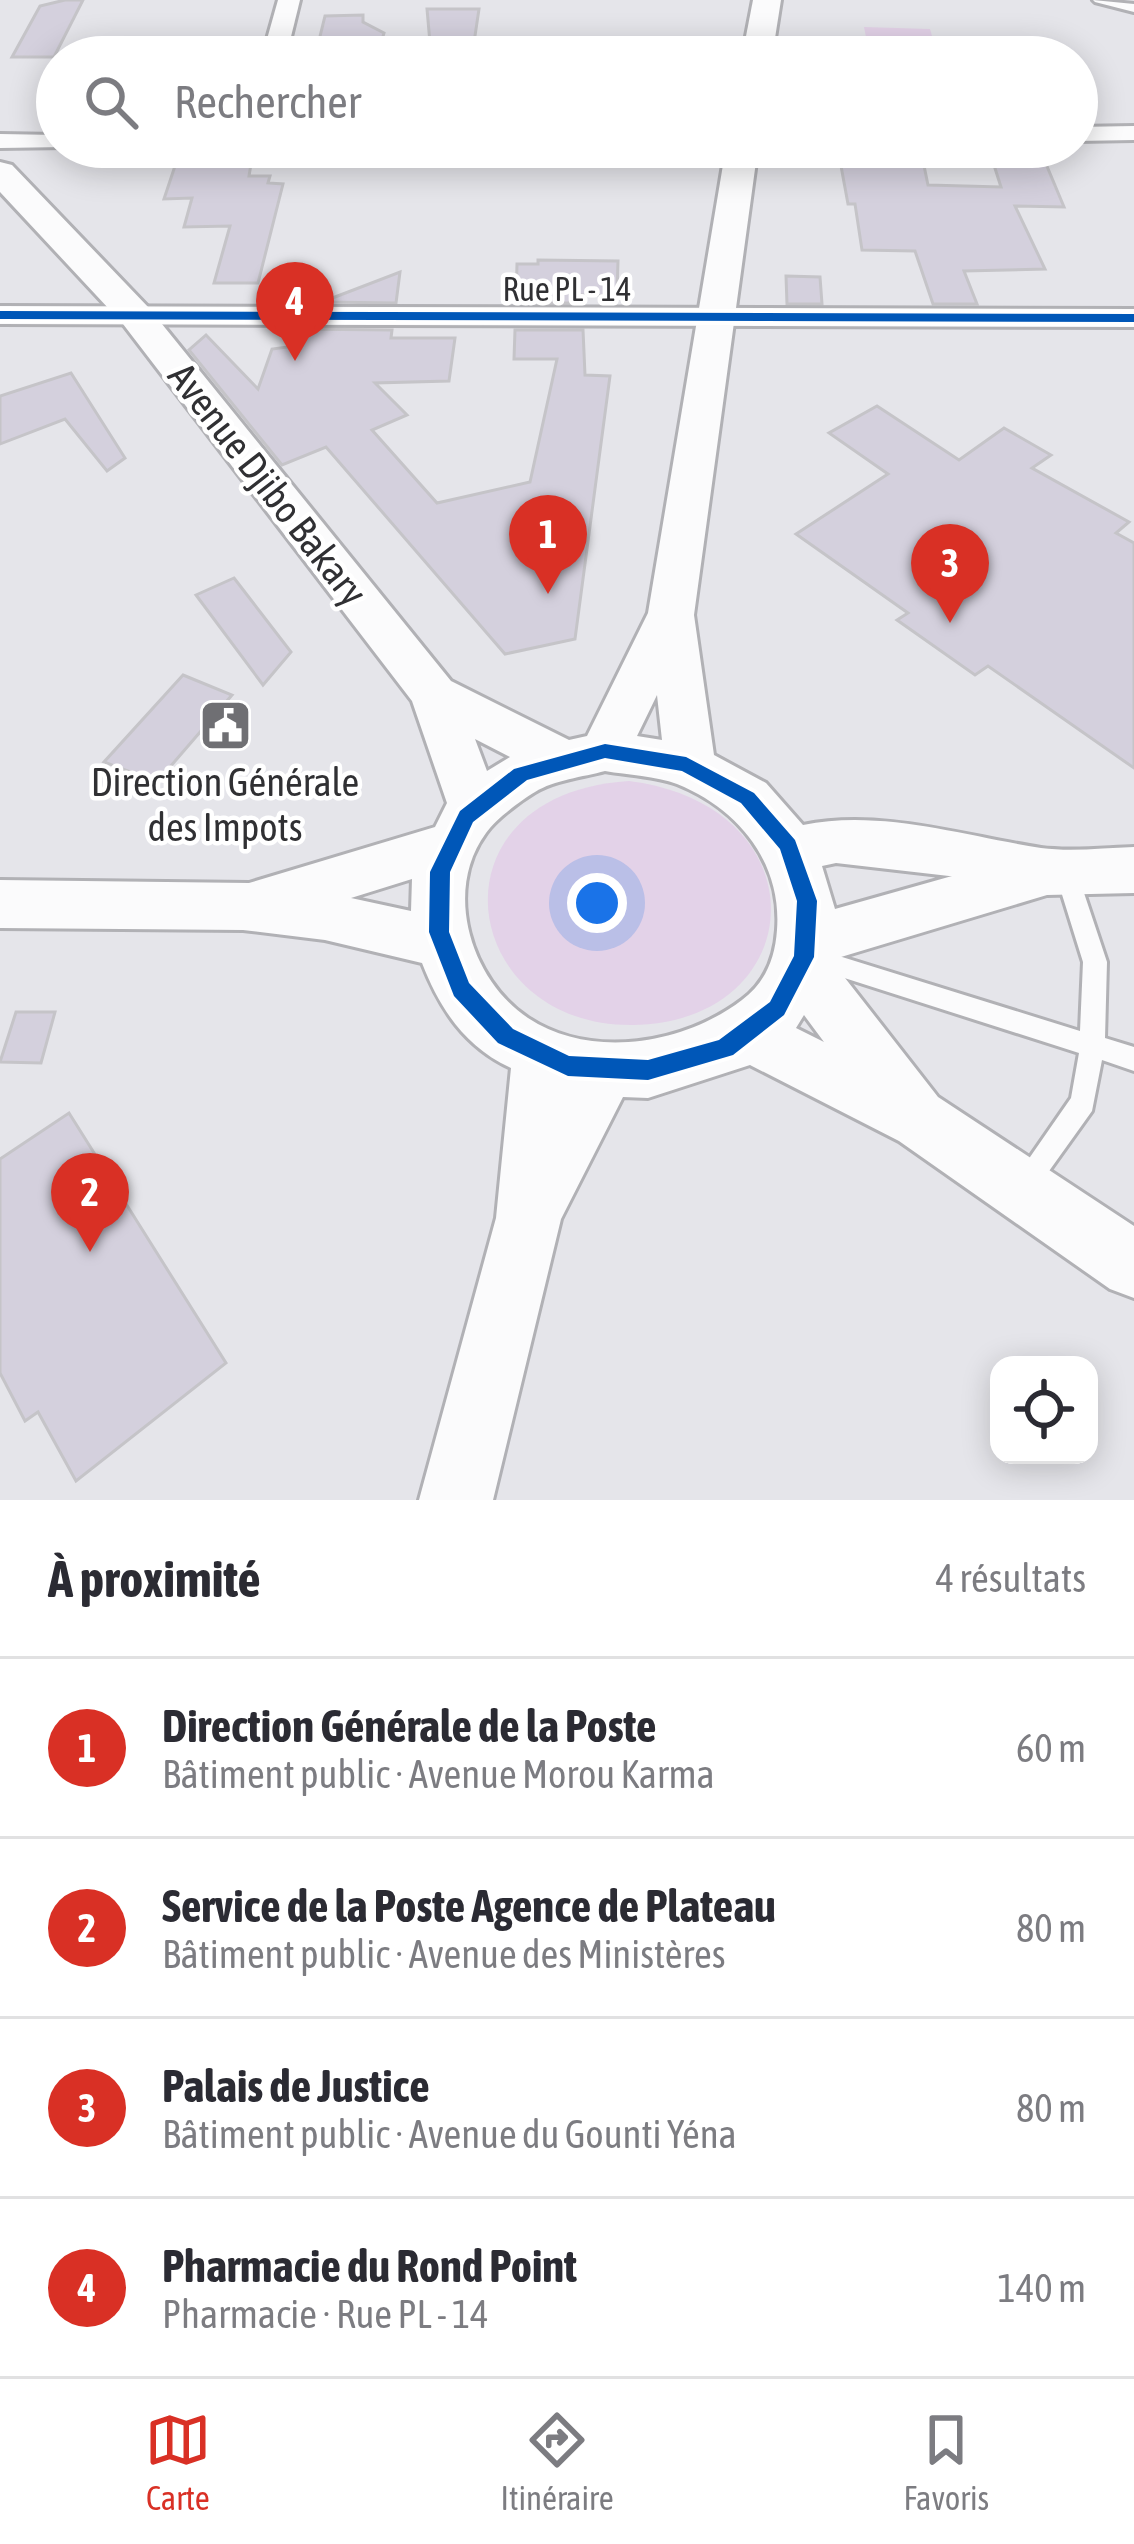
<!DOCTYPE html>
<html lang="fr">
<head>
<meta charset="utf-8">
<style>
  :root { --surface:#fff; --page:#f7f7f7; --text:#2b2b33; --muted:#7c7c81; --line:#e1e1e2; --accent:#d93025 }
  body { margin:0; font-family:"Asap Condensed",sans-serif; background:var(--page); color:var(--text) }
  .controls { position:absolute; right:36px; bottom:36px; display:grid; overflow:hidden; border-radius:24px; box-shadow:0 6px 30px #0003 }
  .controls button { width:108px; height:108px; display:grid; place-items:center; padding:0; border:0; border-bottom:3px solid var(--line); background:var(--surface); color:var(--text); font:60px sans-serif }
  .you { position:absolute; left:597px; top:903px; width:42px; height:42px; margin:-30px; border:9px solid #fff; border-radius:50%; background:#1a73e8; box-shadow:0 0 0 18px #1a73e833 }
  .badge { display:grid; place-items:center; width:78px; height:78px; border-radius:50%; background:var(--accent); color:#fff; font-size:39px; font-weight:700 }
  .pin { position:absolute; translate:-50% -99px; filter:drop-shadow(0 3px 6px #0008) }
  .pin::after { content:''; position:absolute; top:63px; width:42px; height:36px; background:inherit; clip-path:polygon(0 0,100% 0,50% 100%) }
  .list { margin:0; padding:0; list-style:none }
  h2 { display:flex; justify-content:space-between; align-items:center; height:156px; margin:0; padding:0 48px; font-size:51px }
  h2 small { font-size:39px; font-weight:400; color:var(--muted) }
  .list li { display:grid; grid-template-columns:78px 1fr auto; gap:36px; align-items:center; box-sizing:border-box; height:180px; padding:0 48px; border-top:3px solid var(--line) }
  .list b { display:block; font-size:45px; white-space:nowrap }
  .list p { margin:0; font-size:39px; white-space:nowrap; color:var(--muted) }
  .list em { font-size:39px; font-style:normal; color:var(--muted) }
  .icon { flex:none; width:66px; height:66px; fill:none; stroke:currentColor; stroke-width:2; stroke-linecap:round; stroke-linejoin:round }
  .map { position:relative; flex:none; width:1134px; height:1500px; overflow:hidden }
  .search { position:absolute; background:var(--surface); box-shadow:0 6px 30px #0003; left:36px; right:36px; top:36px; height:132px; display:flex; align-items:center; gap:30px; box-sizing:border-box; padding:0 42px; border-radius:66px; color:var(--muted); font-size:45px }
  .sheet { height:876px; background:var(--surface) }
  nav { display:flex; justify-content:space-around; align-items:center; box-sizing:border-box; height:168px; border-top:3px solid var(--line); background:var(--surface); font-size:33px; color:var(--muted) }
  nav a { display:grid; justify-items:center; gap:6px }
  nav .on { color:var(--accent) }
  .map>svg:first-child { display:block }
  .green { fill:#e3d2e8 }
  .building { fill:#d4d0dd; stroke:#c5c4c8; stroke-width:3 }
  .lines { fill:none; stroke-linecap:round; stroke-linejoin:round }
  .service-casing { stroke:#b1b1b5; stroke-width:6 }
  .minor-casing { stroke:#b1b1b5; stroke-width:6 }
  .tertiary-casing { stroke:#b1b1b5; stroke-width:6 }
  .service { fill:#fbfbfc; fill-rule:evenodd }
  .minor { fill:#fbfbfc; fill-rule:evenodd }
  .tertiary { fill:#fbfbfc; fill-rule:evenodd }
  .cycleway-casing { stroke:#fff; stroke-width:8 }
  .cycleway { fill:#0057b8; fill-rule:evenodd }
  .labels { text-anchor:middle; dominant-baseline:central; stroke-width:9; stroke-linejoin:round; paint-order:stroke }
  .far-street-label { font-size:33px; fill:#303033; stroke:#fff }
  .street-label { font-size:39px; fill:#303033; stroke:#fff }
  .poi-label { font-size:39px; fill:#303033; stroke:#fff }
</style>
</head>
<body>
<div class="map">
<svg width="1134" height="1500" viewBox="0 0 1134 1500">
  <rect width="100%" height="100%" fill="#e5e5ea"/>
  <g class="green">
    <polygon points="864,27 930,29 938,57 870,57"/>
    <path d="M 629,781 C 824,806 811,1022 633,1025 C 457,1027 424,794 629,781 Z"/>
  </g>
  <g class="building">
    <polygon points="65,0 83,0 54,57 12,57 40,6"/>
    <polygon points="427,9 479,9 472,56 431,54"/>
    <polygon points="363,15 363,22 384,33 377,57 315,57 325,16"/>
    <polygon points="253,152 249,176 270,176 268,183 283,184 258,283 214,283 230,226 184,227 192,198 164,199 179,154"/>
    <polygon points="839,155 922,156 928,185 1001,187 993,162 1046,164 1064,207 1015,206 1045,269 964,271 977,304 933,304 915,251 862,250 855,204 848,204"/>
    <polygon points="538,260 618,261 617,296 582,295 582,303 516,303 517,264 538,264"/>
    <polygon points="400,272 396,303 322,302"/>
    <polygon points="786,276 820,277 822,304 787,304"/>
    <polygon points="292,329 392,330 391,338 455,338 449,381 375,383 407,415 372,430 437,503 530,482 557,359 514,359 515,330 583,330 585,375 610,376 575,639 505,654 326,447 282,465 189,350 206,335 258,389 272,349 288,347"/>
    <polygon points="71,373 125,458 107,471 65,419 0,444 0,396"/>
    <polygon points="877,406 959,460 1004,428 1051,455 1032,468 1129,522 1116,533 1134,543 1134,768 988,666 975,675 897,620 908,613 796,534 888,474 829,433"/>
    <polygon points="234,578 291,652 263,685 196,595"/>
    <polygon points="183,675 232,695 157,782 104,762"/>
    <polygon points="16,1012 55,1012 41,1063 0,1062"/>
    <polygon points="69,1113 226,1363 76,1481 38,1412 25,1421 0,1373 0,1159"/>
  </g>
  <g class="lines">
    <defs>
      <g id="service">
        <polygon points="1093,0 1134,4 1134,12 1095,2"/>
        <polygon points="1066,862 1074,865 1077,872 1107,962 1105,1038 1134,1047 1134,1071 1102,1060 1092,1111 1034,1192 1025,1196 1016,1192 1012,1183 1071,1098 1079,1053 810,967 802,964 798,957 802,950 810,947 1080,1031 1083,962 1055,872 1058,865"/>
      </g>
      <g id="minor">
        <polygon points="278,0 300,0 286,57 262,57"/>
        <polygon points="1134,126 1134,140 1077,141 1077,127"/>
        <polygon points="0,134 57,135 57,147 66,147 0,148"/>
        <polygon points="0,306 1134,309 1134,327 0,324"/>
      </g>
      <g id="tertiary">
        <polygon points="753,0 781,0 772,57 742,57"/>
        <path d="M 726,147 L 758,147 L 694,615 L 714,755 L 766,783 L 803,825 C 881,809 964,836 1041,848 C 1071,852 1104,848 1134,847 L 1134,893 L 1047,895 L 831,960 L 938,1097 L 1134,1226 L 1134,1298 L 1110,1289 L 899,1141 L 750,1065 L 648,1098 L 623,1097 L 561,1219 L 493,1500 L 419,1500 L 496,1218 L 511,1068 C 465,1047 440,1009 422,963 L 325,940 L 243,930 L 0,928 L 0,880 L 249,883 L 435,827 L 447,803 L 412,701 L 123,324 L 0,192 L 0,162 L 12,165 L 149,308 L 451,681 L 569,740 L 587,736 L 648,613 ZM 657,695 L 662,740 L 637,736 ZM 475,739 L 510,757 L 487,771 ZM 605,771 C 628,775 656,776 677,784 C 739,809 782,863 777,930 C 775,959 765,983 742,1000 C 684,1044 592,1060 528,1018 C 471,980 443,891 486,833 C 496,819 520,801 535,792 C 554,780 583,777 605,771 ZM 836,863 L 949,876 L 952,876 L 835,909 L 822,866 ZM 412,879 L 411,911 L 351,898 ZM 804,1015 L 824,1042 L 796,1028 Z"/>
      </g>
    </defs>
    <use href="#service" class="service-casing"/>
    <use href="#minor" class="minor-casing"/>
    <use href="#tertiary" class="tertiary-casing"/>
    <use href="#service" class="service"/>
    <use href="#minor" class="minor"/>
    <use href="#tertiary" class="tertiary"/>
    <defs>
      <g id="cycleway">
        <polygon points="0,311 1134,314 1134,322 0,319"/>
        <path d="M 605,744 L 686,757 L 754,793 L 795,840 L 817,901 L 814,957 L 784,1015 L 733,1055 L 648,1080 L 568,1076 L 498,1043 L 454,996 L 429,932 L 430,872 L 460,811 L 514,769 ZM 605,758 L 682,771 L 741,803 L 780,849 L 797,901 L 794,956 L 770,1002 L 719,1040 L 648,1060 L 569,1056 L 513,1029 L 469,983 L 449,932 L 450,872 L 473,822 L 527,780 Z"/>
      </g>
    </defs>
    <use href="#cycleway" class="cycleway-casing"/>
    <use href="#cycleway" class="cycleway"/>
  </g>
  <defs>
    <symbol id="civic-square" viewBox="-11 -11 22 22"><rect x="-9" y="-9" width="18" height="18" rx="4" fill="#6f6f73" stroke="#fff"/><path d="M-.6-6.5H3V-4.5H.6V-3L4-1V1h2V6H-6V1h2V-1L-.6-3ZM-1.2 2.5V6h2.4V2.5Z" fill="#fff"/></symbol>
  </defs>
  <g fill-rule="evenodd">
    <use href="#civic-square" x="196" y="696" width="59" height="59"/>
  </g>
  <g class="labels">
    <g class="far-street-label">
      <text x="567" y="289">Rue PL - 14</text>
    </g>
    <g class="street-label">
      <text transform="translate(268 484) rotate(52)">Avenue Djibo Bakary</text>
    </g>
    <g class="poi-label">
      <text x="225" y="782">Direction Générale<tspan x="225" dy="45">des Impots</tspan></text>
    </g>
  </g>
</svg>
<div class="controls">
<button><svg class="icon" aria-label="locate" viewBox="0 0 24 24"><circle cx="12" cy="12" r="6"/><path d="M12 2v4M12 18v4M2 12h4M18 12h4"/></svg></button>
</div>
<div class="you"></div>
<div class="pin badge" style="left:548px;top:594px">1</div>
<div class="pin badge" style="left:90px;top:1252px">2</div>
<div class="pin badge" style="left:950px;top:623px">3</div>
<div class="pin badge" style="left:295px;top:361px">4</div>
<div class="search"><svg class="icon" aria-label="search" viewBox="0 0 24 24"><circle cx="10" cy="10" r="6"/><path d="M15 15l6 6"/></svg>Rechercher</div>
</div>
<section class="sheet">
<h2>À proximité<small>4 résultats</small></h2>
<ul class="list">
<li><span class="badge">1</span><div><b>Direction Générale de la Poste</b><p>Bâtiment public · Avenue Morou Karma</p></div><em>60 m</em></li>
<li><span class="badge">2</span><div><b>Service de la Poste Agence de Plateau</b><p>Bâtiment public · Avenue des Ministères</p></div><em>80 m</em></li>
<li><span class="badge">3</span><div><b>Palais de Justice</b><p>Bâtiment public · Avenue du Gounti Yéna</p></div><em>80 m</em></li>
<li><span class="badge">4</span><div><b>Pharmacie du Rond Point</b><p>Pharmacie · Rue PL - 14</p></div><em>140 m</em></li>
</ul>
</section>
<nav>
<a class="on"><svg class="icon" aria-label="map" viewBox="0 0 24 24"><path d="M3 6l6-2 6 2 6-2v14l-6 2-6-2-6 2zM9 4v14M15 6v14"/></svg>Carte</a>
<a><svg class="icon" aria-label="directions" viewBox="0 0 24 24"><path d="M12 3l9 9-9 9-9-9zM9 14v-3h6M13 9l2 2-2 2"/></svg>Itinéraire</a>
<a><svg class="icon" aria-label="saved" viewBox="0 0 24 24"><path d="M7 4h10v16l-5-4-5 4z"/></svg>Favoris</a>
</nav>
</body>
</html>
